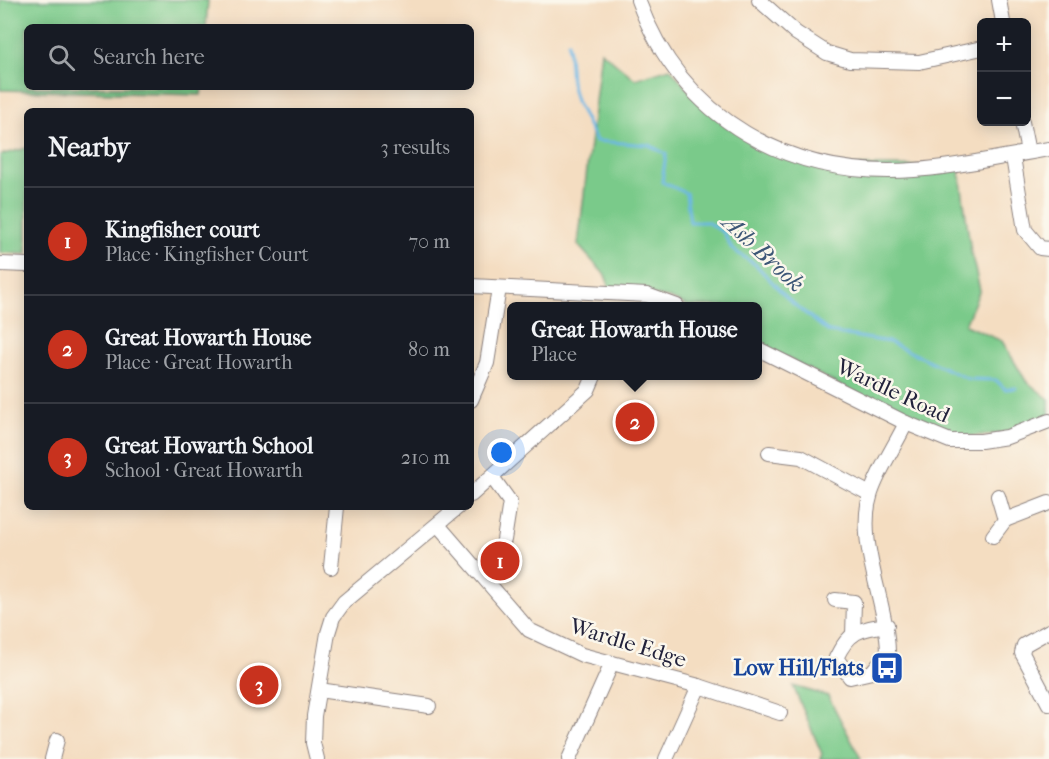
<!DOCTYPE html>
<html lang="en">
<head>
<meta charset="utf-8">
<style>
  :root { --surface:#171b24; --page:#242831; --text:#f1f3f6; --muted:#9ea1a6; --line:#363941; --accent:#c8321e }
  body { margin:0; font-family:"IM FELL French Canon",serif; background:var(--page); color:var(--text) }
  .controls { position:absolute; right:18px; top:18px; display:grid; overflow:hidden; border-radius:9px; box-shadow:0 3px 15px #0003 }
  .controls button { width:54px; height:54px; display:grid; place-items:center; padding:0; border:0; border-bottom:2px solid var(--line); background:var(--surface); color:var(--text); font:30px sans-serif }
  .you { position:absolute; left:502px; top:453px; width:21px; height:21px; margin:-15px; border:4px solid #fff; border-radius:50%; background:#1a73e8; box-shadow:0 0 0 9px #1a73e833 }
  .badge { display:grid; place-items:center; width:39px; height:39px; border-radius:50%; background:var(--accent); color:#fff; font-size:20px; font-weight:700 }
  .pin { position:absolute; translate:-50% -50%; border:3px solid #fff; box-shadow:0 2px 6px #0006 }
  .popup { position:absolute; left:507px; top:302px; width:255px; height:78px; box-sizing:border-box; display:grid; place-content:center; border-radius:9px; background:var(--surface); filter:drop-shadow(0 2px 4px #0005); font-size:20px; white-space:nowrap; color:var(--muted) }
  .popup b { font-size:22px; color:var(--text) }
  .popup::after { content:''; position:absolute; left:50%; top:100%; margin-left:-12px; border:12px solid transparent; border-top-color:var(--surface) }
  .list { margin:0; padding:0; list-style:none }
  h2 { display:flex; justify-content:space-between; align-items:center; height:78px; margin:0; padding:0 24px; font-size:26px }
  h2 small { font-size:20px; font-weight:400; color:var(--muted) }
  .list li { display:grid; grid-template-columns:39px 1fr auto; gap:18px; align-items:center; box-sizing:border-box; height:108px; padding:0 24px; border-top:2px solid var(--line) }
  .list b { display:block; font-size:22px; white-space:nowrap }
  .list p { margin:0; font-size:20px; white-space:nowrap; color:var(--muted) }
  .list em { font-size:20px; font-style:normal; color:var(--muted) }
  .icon { flex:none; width:33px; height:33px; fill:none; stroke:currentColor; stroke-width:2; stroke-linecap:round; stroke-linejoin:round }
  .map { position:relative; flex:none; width:1049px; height:759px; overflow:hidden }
  .search { position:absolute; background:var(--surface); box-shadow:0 3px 15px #0003; left:24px; top:24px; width:450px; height:66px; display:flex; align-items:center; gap:15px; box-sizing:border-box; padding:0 21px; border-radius:9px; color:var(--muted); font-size:22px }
  .panel { position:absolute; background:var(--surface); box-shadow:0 3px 15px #0003; left:24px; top:108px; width:450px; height:402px; border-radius:9px }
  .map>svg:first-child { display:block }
  .green { fill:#7aca8a; stroke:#4e7662; stroke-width:1.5 }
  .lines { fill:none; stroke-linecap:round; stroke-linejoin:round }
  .stream { stroke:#6cb7e5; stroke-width:3 }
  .minor-casing { stroke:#8b807e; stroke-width:16 }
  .minor { stroke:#fff; stroke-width:14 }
  .labels { text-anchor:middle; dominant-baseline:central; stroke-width:5; stroke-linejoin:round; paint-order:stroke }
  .street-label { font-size:22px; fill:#22223b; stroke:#fbf7ec }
  .transit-label { font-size:22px; font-weight:bold; fill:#164399; stroke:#fbf7ec; text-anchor:end }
  .water-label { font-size:24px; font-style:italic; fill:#3c5676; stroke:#fbf7ec }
</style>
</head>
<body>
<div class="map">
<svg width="1049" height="759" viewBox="0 0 1049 759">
  <rect width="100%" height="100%" fill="#fbf7ec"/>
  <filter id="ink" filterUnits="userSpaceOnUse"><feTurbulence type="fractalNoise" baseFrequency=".0167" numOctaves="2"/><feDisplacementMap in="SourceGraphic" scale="12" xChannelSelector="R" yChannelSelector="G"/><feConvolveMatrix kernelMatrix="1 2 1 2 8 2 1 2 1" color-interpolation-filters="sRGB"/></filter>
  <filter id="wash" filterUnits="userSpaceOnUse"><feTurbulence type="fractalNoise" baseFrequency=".008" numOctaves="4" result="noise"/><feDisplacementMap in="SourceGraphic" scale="24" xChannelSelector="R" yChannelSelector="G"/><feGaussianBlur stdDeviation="1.35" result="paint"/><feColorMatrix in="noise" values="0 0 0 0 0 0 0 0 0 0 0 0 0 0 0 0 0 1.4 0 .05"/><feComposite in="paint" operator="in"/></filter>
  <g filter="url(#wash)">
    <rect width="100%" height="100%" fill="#f4ddc1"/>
    <g class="green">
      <polygon points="0,0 208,0 206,27 27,27 27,87 202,87 201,95 0,90"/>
      <polygon points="601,51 635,79 670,68 695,98 810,165 959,167 971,252 980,290 965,325 1002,341 1026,381 1049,399 1049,418 1005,433 951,438 907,420 758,343 758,306 688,306 670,298 610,288 605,275 578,245"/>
      <polygon points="27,148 27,254 0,253 0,155"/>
      <polygon points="793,686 828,696 861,759 820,759 822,754"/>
    </g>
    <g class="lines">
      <polyline class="stream" points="568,42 571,82 576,101 596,141 649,145 666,154 662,182 686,193 690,222 707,222 724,233 732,249 756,265 790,301 829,332 889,342 968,379 996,380 1005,389 1016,388"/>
    </g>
  </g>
  <g filter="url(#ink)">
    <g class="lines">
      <defs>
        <g id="minor">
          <path d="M 638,0 C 682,120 790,179 914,170 C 960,167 1004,156 1049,149"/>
          <polyline points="759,0 796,33 827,53 850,60 919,62 982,48"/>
          <polyline points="999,0 1003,22"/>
          <polyline points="1022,122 1028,152"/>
          <polyline points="1013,157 1025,230 1040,248 1049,249"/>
          <polyline points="0,264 27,265"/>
          <polyline points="471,286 647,295 677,306"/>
          <polyline points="758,349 906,423 950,441 981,441 1007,437 1049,421"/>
          <polyline points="471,400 487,363 499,288"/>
          <polyline points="769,453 801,457 870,494"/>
          <polyline points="492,477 510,502 504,540"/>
          <polyline points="471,495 588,390 594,376"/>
          <polyline points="1005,520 1049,503"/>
          <polyline points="438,525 529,630 582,655 699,686 780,713"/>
          <polyline points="993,536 1005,520 998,496"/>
          <polyline points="331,567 337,507"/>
          <polyline points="835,600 854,602 853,635"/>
          <path d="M 887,625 C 859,629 849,631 836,658 L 850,677 L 872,672 L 888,652 C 887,601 855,541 871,493 C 879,469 895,446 906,423"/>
          <polyline points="1049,631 1024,645 1022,653 1049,704"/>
          <polyline points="319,690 429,706"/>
          <polyline points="52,759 57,740"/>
          <polyline points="317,759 313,743 314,716 328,633 333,617 344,602 458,507"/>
          <polyline points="569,759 612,663"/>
          <polyline points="666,759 699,686"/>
        </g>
      </defs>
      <use href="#minor" class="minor-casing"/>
      <use href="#minor" class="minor"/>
    </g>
  </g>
  <defs>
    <symbol id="bus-square" viewBox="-11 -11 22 22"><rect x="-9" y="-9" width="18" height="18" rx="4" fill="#1a4fb4" stroke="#fbf7ec"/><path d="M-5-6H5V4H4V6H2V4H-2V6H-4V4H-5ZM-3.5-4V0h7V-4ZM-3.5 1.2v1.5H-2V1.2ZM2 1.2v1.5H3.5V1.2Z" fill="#fff"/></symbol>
  </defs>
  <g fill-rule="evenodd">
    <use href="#bus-square" x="868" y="649" width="38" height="38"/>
  </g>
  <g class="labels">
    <g class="street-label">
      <text transform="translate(893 391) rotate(25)">Wardle Road</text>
      <text transform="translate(628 643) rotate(17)">Wardle Edge</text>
    </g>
    <g class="transit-label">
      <text x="864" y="668">Low Hill/Flats</text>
    </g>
    <g class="water-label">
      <text transform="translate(764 253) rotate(43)">Ash Brook</text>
    </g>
  </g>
</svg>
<div class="controls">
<button>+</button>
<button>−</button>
</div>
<div class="you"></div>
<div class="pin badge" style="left:500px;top:561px">1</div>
<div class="pin badge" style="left:635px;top:422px">2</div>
<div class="popup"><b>Great Howarth House</b>Place</div>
<div class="pin badge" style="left:259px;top:685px">3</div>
<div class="search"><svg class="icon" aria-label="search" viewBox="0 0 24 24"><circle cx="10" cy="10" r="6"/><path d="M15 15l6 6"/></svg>Search here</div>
<section class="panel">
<h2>Nearby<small>3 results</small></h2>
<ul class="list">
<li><span class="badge">1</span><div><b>Kingfisher court</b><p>Place · Kingfisher Court</p></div><em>70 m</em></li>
<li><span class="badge">2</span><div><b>Great Howarth House</b><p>Place · Great Howarth</p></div><em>80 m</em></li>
<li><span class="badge">3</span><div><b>Great Howarth School</b><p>School · Great Howarth</p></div><em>210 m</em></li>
</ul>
</section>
</div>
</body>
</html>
